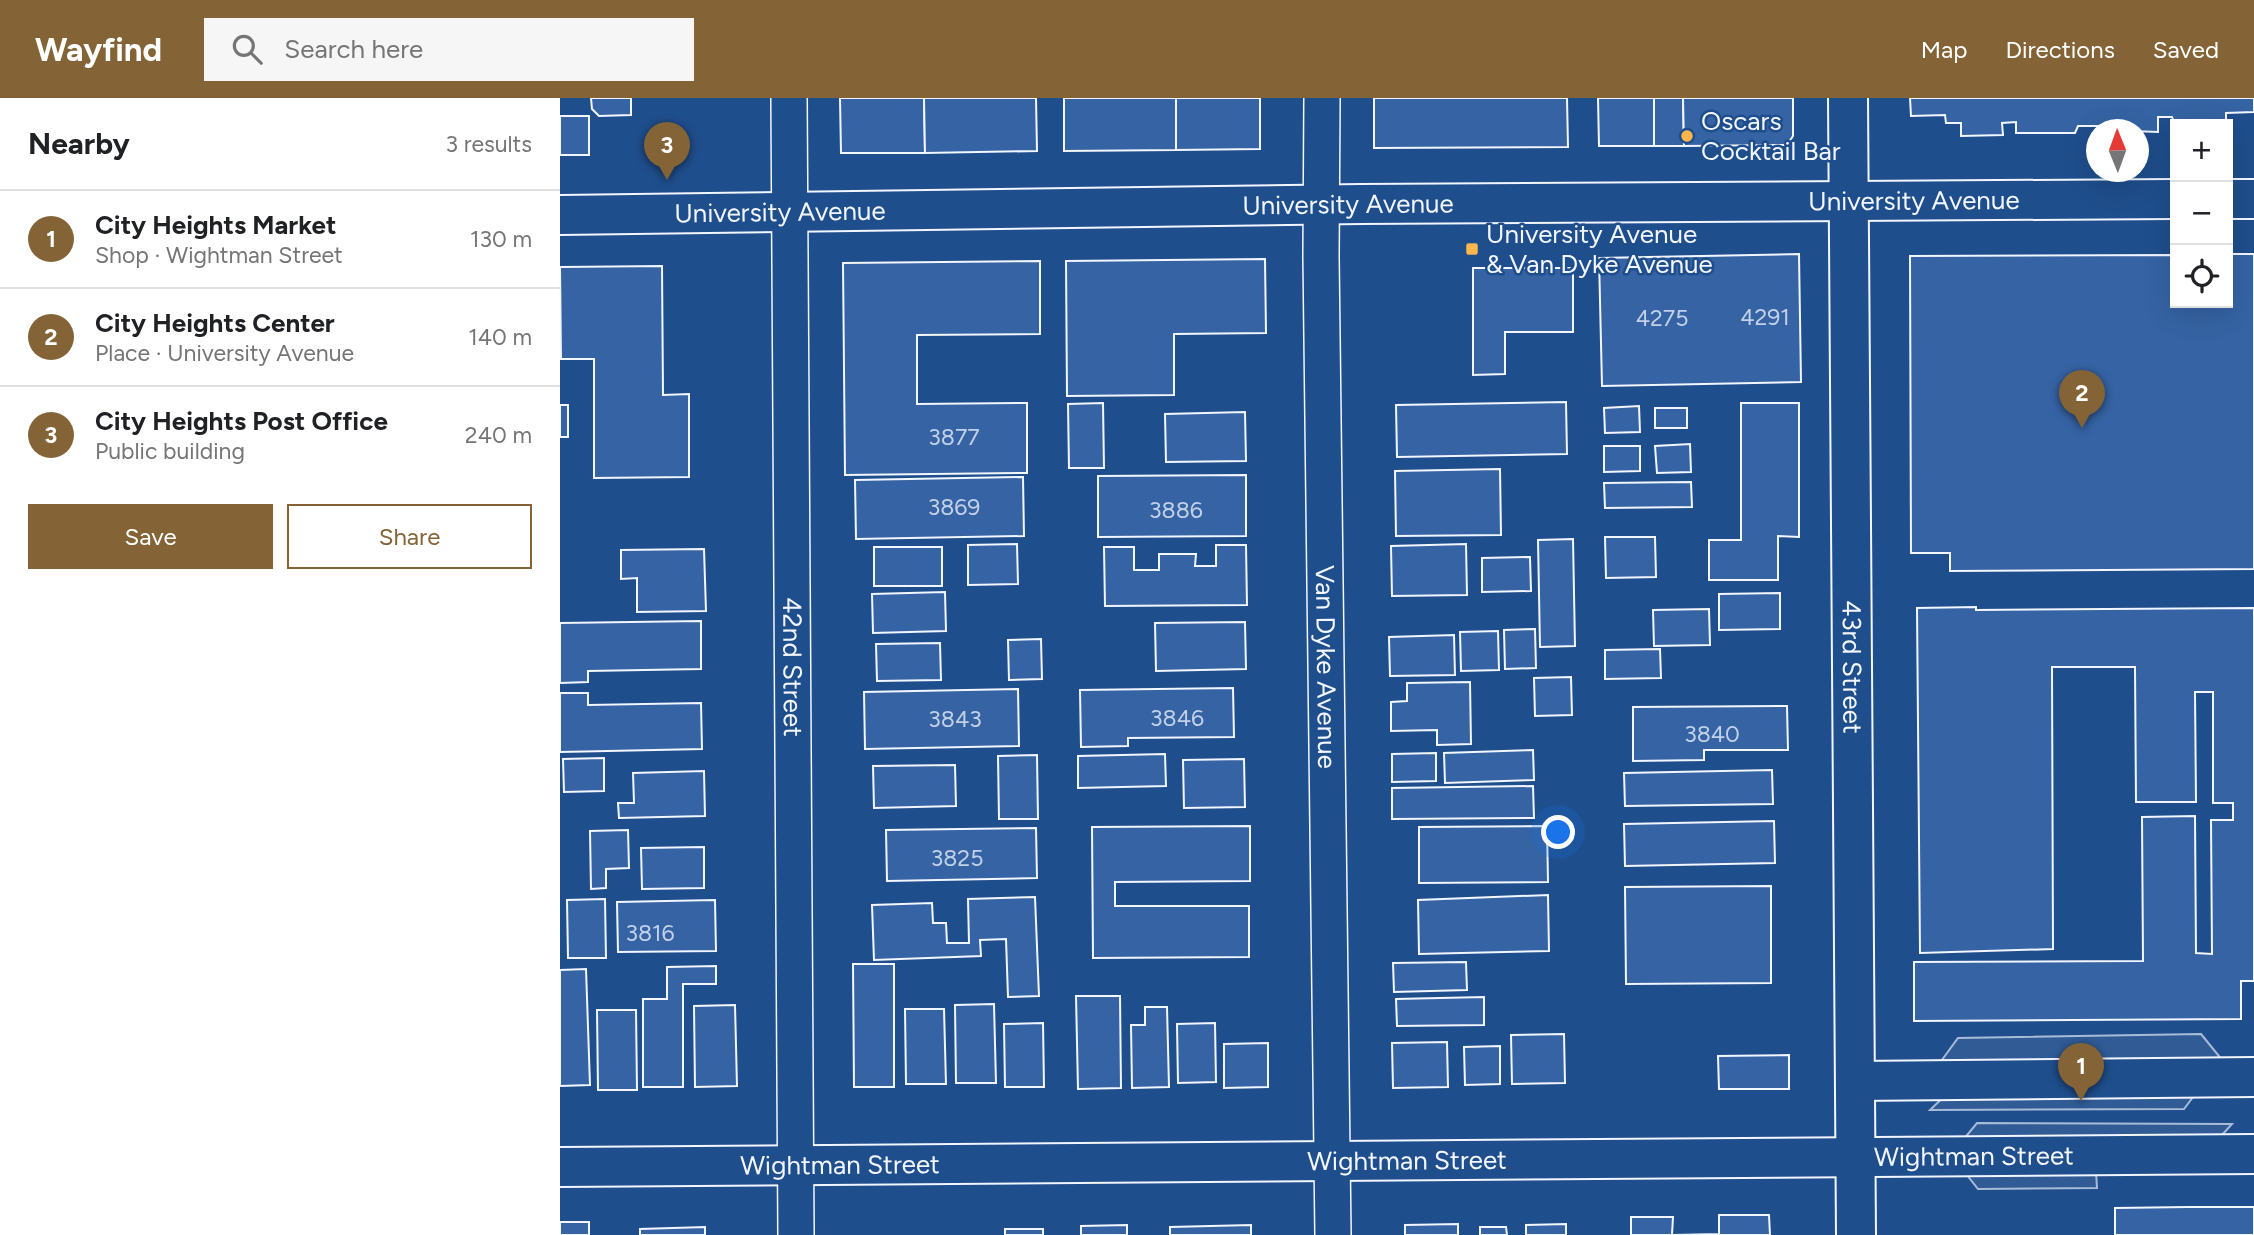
<!DOCTYPE html>
<html lang="en">
<head>
<meta charset="utf-8">
<style>
  :root { --surface:#fff; --page:#f6f6f6; --text:#202124; --muted:#757577; --line:#e0e0e0; --accent:#846436 }
  body { margin:0; font-family:Figtree,sans-serif; background:var(--page); color:var(--text) }
  .controls { position:absolute; right:21px; top:21px; display:grid; overflow:hidden; border-radius:0px; box-shadow:0 7px 28px #0002 }
  .controls button { width:63px; height:63px; display:grid; place-items:center; padding:0; border:0; border-bottom:2px solid var(--line); background:var(--surface); color:var(--text); font:35px sans-serif }
  .compass { position:absolute; left:1526px; top:21px; width:63px; height:63px; border-radius:50%; background:var(--surface); box-shadow:0 7px 28px #0002; rotate:359deg }
  .you { position:absolute; left:999px; top:735px; width:24px; height:24px; margin:-18px; border:5px solid #fff; border-radius:50%; background:#1a73e8; box-shadow:0 0 0 10px #1a73e833 }
  .badge { display:grid; place-items:center; width:46px; height:46px; border-radius:50%; background:var(--accent); color:#fff; font-size:23px; font-weight:700 }
  .pin { position:absolute; translate:-50% -58px; filter:drop-shadow(0 2px 4px #0008) }
  .pin::after { content:''; position:absolute; top:37px; width:24px; height:21px; background:inherit; clip-path:polygon(0 0,100% 0,50% 100%) }
  .list { margin:0; padding:0; list-style:none }
  h2 { display:flex; justify-content:space-between; align-items:center; height:91px; margin:0; padding:0 28px; font-size:30px }
  h2 small { font-size:23px; font-weight:400; color:var(--muted) }
  .list li { display:grid; grid-template-columns:46px 1fr auto; gap:21px; align-items:center; box-sizing:border-box; height:98px; padding:0 28px; border-top:2px solid var(--line) }
  .list b { display:block; font-size:26px; white-space:nowrap }
  .list p { margin:0; font-size:23px; white-space:nowrap; color:var(--muted) }
  .list em { font-size:23px; font-style:normal; color:var(--muted) }
  .actions { display:flex; gap:14px; padding:21px 28px }
  .actions a { flex:1; padding:16px 0; border:2px solid var(--accent); border-radius:0px; text-align:center; font-size:24px; color:var(--accent) }
  .actions .main { background:var(--accent); color:#fff }
  .icon { flex:none; width:38px; height:38px; fill:none; stroke:currentColor; stroke-width:2; stroke-linecap:round; stroke-linejoin:round }
  .map { position:relative; flex:none; width:1694px; height:1137px; overflow:hidden }
  header { display:flex; align-items:center; gap:42px; box-sizing:border-box; height:98px; padding:0 35px; background:var(--accent); color:#fff }
  header strong { font-size:33px }
  nav { display:flex; gap:38px; margin-inline-start:auto; font-size:24px }
  .search { width:490px; height:63px; background:var(--page); display:flex; align-items:center; gap:18px; box-sizing:border-box; padding:0 24px; border-radius:0px; color:var(--muted); font-size:26px }
  main { display:flex }
  aside { flex:1; background:var(--surface) }
  .map>svg:first-child { display:block }
  .built { fill:#305b95; stroke:#a8bbd7; stroke-width:2 }
  .building { fill:#3563a3; stroke:#f2f6ff; stroke-width:2 }
  .lines { fill:none; stroke-linecap:round; stroke-linejoin:round }
  .minor-casing { stroke:#f2f6ff; stroke-width:38 }
  .major-casing { stroke:#f2f6ff; stroke-width:42 }
  .minor { stroke:#1f4e8c; stroke-width:35 }
  .major { stroke:#1f4e8c; stroke-width:38 }
  .poi-dot { fill:#ffb74d; stroke:#1f4e8c; stroke-width:2.5 }
  .labels { text-anchor:middle; dominant-baseline:central; stroke-width:5; stroke-linejoin:round; paint-order:stroke }
  .number-label { font-size:23px; fill:#c3d1e8 }
  .poi-label { font-size:26px; fill:#f2f6ff; stroke:#1f4e8c; text-anchor:start }
  .street-label { font-size:26px; fill:#f2f6ff; stroke:#1f4e8c }
</style>
</head>
<body>
<header>
<strong>Wayfind</strong>
<div class="search"><svg class="icon" aria-label="search" viewBox="0 0 24 24"><circle cx="10" cy="10" r="6"/><path d="M15 15l6 6"/></svg>Search here</div>
<nav><a>Map</a><a>Directions</a><a>Saved</a></nav>
</header>
<main>
<aside>
<h2>Nearby<small>3 results</small></h2>
<ul class="list">
<li><span class="badge">1</span><div><b>City Heights Market</b><p>Shop · Wightman Street</p></div><em>130 m</em></li>
<li><span class="badge">2</span><div><b>City Heights Center</b><p>Place · University Avenue</p></div><em>140 m</em></li>
<li><span class="badge">3</span><div><b>City Heights Post Office</b><p>Public building</p></div><em>240 m</em></li>
</ul>
<div class="actions"><a class="main">Save</a><a>Share</a></div>
</aside>
<div class="map">
<svg width="1694" height="1137" viewBox="0 0 1694 1137">
  <rect width="100%" height="100%" fill="#1f4e8c"/>
  <g class="built">
    <polygon points="1641,936 1663,963 1379,966 1398,940"/>
    <polygon points="1642,987 1624,1011 1370,1012 1392,991"/>
    <polygon points="1417,1025 1672,1026 1653,1047 1398,1048"/>
    <polygon points="1403,1072 1536,1073 1537,1090 1418,1091"/>
  </g>
  <g class="building">
    <polygon points="31,0 71,0 71,17 39,18 32,11"/>
    <polygon points="280,0 364,0 365,55 281,55"/>
    <polygon points="364,0 476,0 477,53 365,55"/>
    <polygon points="504,0 616,0 616,52 504,53"/>
    <polygon points="616,0 700,0 700,51 616,52"/>
    <polygon points="814,0 1007,0 1008,49 814,50"/>
    <polygon points="1038,0 1094,0 1094,48 1039,48"/>
    <polygon points="1094,0 1123,0 1124,48 1094,48"/>
    <polygon points="1123,0 1233,0 1233,38 1229,44 1224,47 1124,48"/>
    <polygon points="1350,0 1694,0 1694,14 1666,15 1666,26 1615,27 1612,19 1598,19 1598,34 1545,32 1545,28 1518,28 1515,35 1456,35 1456,24 1442,25 1443,37 1401,38 1401,25 1386,25 1385,17 1351,18"/>
    <rect x="0" y="18" width="29" height="39"/>
    <polygon points="1239,156 1241,284 1042,288 1039,160"/>
    <polygon points="1668,156 1694,156 1694,471 1390,473 1390,455 1351,455 1350,158 1615,157 1615,205 1668,205"/>
    <polygon points="705,161 706,235 614,236 614,297 507,298 506,163"/>
    <polygon points="480,163 480,236 357,237 357,306 467,305 467,375 285,377 283,165"/>
    <polygon points="102,168 103,297 129,296 129,379 34,380 34,261 1,261 0,169"/>
    <polygon points="913,170 1013,170 1013,234 945,234 945,276 913,277"/>
    <polygon points="1006,304 1007,356 837,359 836,307"/>
    <polygon points="543,305 544,370 509,370 508,306"/>
    <polygon points="1181,305 1239,305 1239,439 1218,438 1218,482 1149,482 1149,442 1181,442"/>
    <rect x="0" y="307" width="8" height="32"/>
    <polygon points="1079,308 1080,334 1045,335 1044,310"/>
    <rect x="1095" y="310" width="32" height="20"/>
    <polygon points="685,314 686,363 606,364 605,316"/>
    <polygon points="1130,346 1131,374 1097,375 1095,348"/>
    <polygon points="1044,348 1080,348 1080,373 1044,374"/>
    <polygon points="940,371 941,437 836,438 835,373"/>
    <polygon points="686,377 686,438 538,439 538,378"/>
    <polygon points="463,379 464,438 296,441 295,382"/>
    <polygon points="1131,384 1132,409 1045,410 1044,385"/>
    <polygon points="1045,439 1095,439 1096,479 1046,480"/>
    <polygon points="1013,441 1015,548 980,549 978,442"/>
    <polygon points="457,446 458,486 408,487 408,447"/>
    <polygon points="906,446 907,497 832,498 831,448"/>
    <polygon points="656,447 686,447 687,507 545,508 544,449 574,449 574,472 599,472 599,456 636,456 635,468 656,468"/>
    <rect x="314" y="449" width="68" height="39"/>
    <polygon points="144,451 146,513 77,514 77,480 61,481 61,452"/>
    <polygon points="970,459 971,493 922,494 922,460"/>
    <polygon points="385,494 386,533 313,535 312,496"/>
    <polygon points="1220,495 1220,531 1159,532 1159,496"/>
    <polygon points="1416,509 1416,512 1694,510 1694,883 1681,883 1681,921 1354,923 1354,864 1583,863 1582,719 1635,718 1636,855 1652,856 1651,722 1673,722 1673,705 1653,705 1653,594 1635,594 1636,704 1576,704 1575,569 1492,569 1493,851 1360,855 1357,510"/>
    <polygon points="1149,511 1150,547 1094,548 1093,512"/>
    <polygon points="141,523 141,571 28,573 28,584 0,585 0,525"/>
    <polygon points="685,524 686,571 596,573 595,525"/>
    <polygon points="975,531 976,570 945,571 944,532"/>
    <polygon points="938,533 939,572 901,573 900,534"/>
    <polygon points="894,537 895,577 830,578 829,539"/>
    <polygon points="481,541 482,581 449,582 448,542"/>
    <polygon points="380,545 381,582 317,583 316,546"/>
    <polygon points="1100,551 1101,580 1045,581 1045,552"/>
    <polygon points="1011,579 1012,617 975,618 974,580"/>
    <polygon points="910,584 911,646 877,647 877,632 831,633 831,604 847,603 847,585"/>
    <polygon points="673,590 674,639 568,640 568,648 521,649 520,592"/>
    <polygon points="458,591 459,648 305,651 304,594"/>
    <polygon points="0,595 28,595 28,607 141,605 142,651 0,654"/>
    <polygon points="1227,608 1228,652 1144,652 1144,662 1073,663 1073,609"/>
    <polygon points="973,652 974,682 885,685 884,655"/>
    <polygon points="876,655 876,683 832,684 832,656"/>
    <polygon points="605,656 606,688 518,690 518,658"/>
    <polygon points="477,657 478,721 439,721 438,658"/>
    <polygon points="44,660 44,693 4,694 3,661"/>
    <polygon points="684,661 685,709 624,710 623,662"/>
    <polygon points="395,667 396,708 314,710 313,668"/>
    <polygon points="1212,672 1213,706 1065,708 1064,675"/>
    <polygon points="144,673 145,718 59,720 58,705 74,705 73,675"/>
    <polygon points="973,688 974,720 832,721 832,690"/>
    <polygon points="1214,723 1215,765 1065,768 1064,726"/>
    <polygon points="690,728 690,783 555,784 555,808 689,808 689,859 533,860 532,729"/>
    <polygon points="987,728 988,784 859,785 859,729"/>
    <polygon points="476,730 477,780 327,783 326,732"/>
    <polygon points="68,732 69,770 46,771 46,790 31,791 30,733"/>
    <polygon points="144,749 144,790 82,791 81,750"/>
    <polygon points="1211,788 1211,885 1066,886 1065,789"/>
    <polygon points="988,797 989,853 859,856 858,802"/>
    <polygon points="475,799 479,898 448,899 446,841 420,842 421,858 314,862 312,807 372,805 373,825 386,825 387,845 409,845 408,801"/>
    <polygon points="45,801 46,860 8,860 7,802"/>
    <polygon points="155,802 156,853 58,854 57,804"/>
    <polygon points="906,864 907,892 834,894 833,865"/>
    <polygon points="293,866 334,866 334,989 294,989"/>
    <polygon points="156,868 156,886 123,886 123,989 83,989 83,901 107,901 107,869"/>
    <polygon points="26,871 30,987 0,988 0,872"/>
    <polygon points="516,898 560,898 561,990 518,991"/>
    <polygon points="924,899 924,927 837,928 836,901"/>
    <polygon points="434,906 436,985 396,985 395,907"/>
    <polygon points="175,907 177,988 135,989 134,908"/>
    <polygon points="585,909 607,909 609,989 572,990 571,927 585,927"/>
    <polygon points="345,911 384,911 386,986 346,986"/>
    <polygon points="37,912 76,912 77,992 38,992"/>
    <polygon points="483,925 484,989 445,989 444,926"/>
    <polygon points="655,925 656,984 618,985 617,926"/>
    <polygon points="1004,936 1005,985 952,986 951,937"/>
    <polygon points="887,944 888,989 833,990 832,945"/>
    <polygon points="708,945 708,989 664,990 664,946"/>
    <polygon points="940,948 940,986 905,987 904,949"/>
    <polygon points="1229,957 1229,991 1159,991 1158,958"/>
    <polygon points="1628,1109 1694,1109 1694,1137 1555,1137 1555,1110"/>
    <polygon points="1159,1117 1209,1117 1210,1137 1071,1137 1071,1119 1113,1119 1112,1137 1159,1136"/>
    <rect x="0" y="1124" width="29" height="13"/>
    <polygon points="898,1126 898,1137 845,1137 845,1127"/>
    <polygon points="1006,1126 1006,1137 966,1137 966,1127"/>
    <polygon points="567,1127 567,1137 521,1137 521,1128"/>
    <polygon points="691,1127 691,1137 610,1137 610,1129"/>
    <polygon points="145,1129 145,1137 80,1137 80,1131"/>
    <polygon points="920,1129 946,1129 947,1137 920,1137"/>
    <rect x="445" y="1131" width="38" height="6"/>
  </g>
  <g class="lines">
    <defs>
      <g id="minor">
        <path id="s1" d="M 229,0 L 236,1137"/>
        <path id="s2" d="M 762,0 L 761,158 L 773,1137"/>
      </g>
      <g id="major">
        <path id="s3" d="M 1288,0 L 1296,1137"/>
        <polyline points="1668,101 1694,101"/>
        <path id="s4" d="M 0,117 L 801,106 L 1615,101"/>
        <polyline points="1295,983 1694,979"/>
        <path id="s5" d="M 0,1069 L 1694,1056"/>
      </g>
    </defs>
    <use href="#minor" class="minor-casing"/>
    <use href="#major" class="major-casing"/>
    <use href="#minor" class="minor"/>
    <use href="#major" class="major"/>
  </g>
  <g class="poi-dot">
    <circle cx="1127" cy="38" r="7"/>
    <rect x="905" y="144" width="14" height="14" rx="3.5"/>
  </g>
  <g class="labels">
    <g class="number-label">
      <text x="1205" y="219">4291</text>
      <text x="1102" y="220">4275</text>
      <text x="394" y="339">3877</text>
      <text x="394" y="409">3869</text>
      <text x="616" y="412">3886</text>
      <text x="617" y="620">3846</text>
      <text x="395" y="621">3843</text>
      <text x="1152" y="636">3840</text>
      <text x="397" y="760">3825</text>
      <text x="90" y="835">3816</text>
    </g>
    <g class="poi-label">
      <text x="1141" y="23">Oscars<tspan x="1141" dy="30">Cocktail Bar</tspan></text>
      <text x="926" y="136">University Avenue<tspan x="926" dy="30">&amp; Van Dyke Avenue</tspan></text>
    </g>
    <g class="street-label">
      <text stroke="none"><textPath href="#s4" startOffset="1354">University Avenue</textPath></text>
      <text stroke="none"><textPath href="#s4" startOffset="788">University Avenue</textPath></text>
      <text stroke="none"><textPath href="#s4" startOffset="220">University Avenue</textPath></text>
      <text stroke="none"><textPath href="#s1" startOffset="569">42nd Street</textPath></text>
      <text stroke="none"><textPath href="#s3" startOffset="569">43rd Street</textPath></text>
      <text stroke="none"><textPath href="#s2" startOffset="569">Van Dyke Avenue</textPath></text>
      <text stroke="none"><textPath href="#s5" startOffset="1414">Wightman Street</textPath></text>
      <text stroke="none"><textPath href="#s5" startOffset="847">Wightman Street</textPath></text>
      <text stroke="none"><textPath href="#s5" startOffset="280">Wightman Street</textPath></text>
    </g>
  </g>
</svg>
<div class="controls">
<button>+</button>
<button>−</button>
<button><svg class="icon" aria-label="locate" viewBox="0 0 24 24"><circle cx="12" cy="12" r="6"/><path d="M12 2v4M12 18v4M2 12h4M18 12h4"/></svg></button>
</div>
<svg class="compass" viewBox="-18 -18 36 36"><path d="M0-13l5 13h-10z" fill="#e53935"/><path d="M0 13l5-13h-10z" fill="#757577"/></svg>
<div class="you"></div>
<div class="pin badge" style="left:1521px;top:1003px">1</div>
<div class="pin badge" style="left:1522px;top:330px">2</div>
<div class="pin badge" style="left:107px;top:82px">3</div>
</div>
</main>
</body>
</html>
